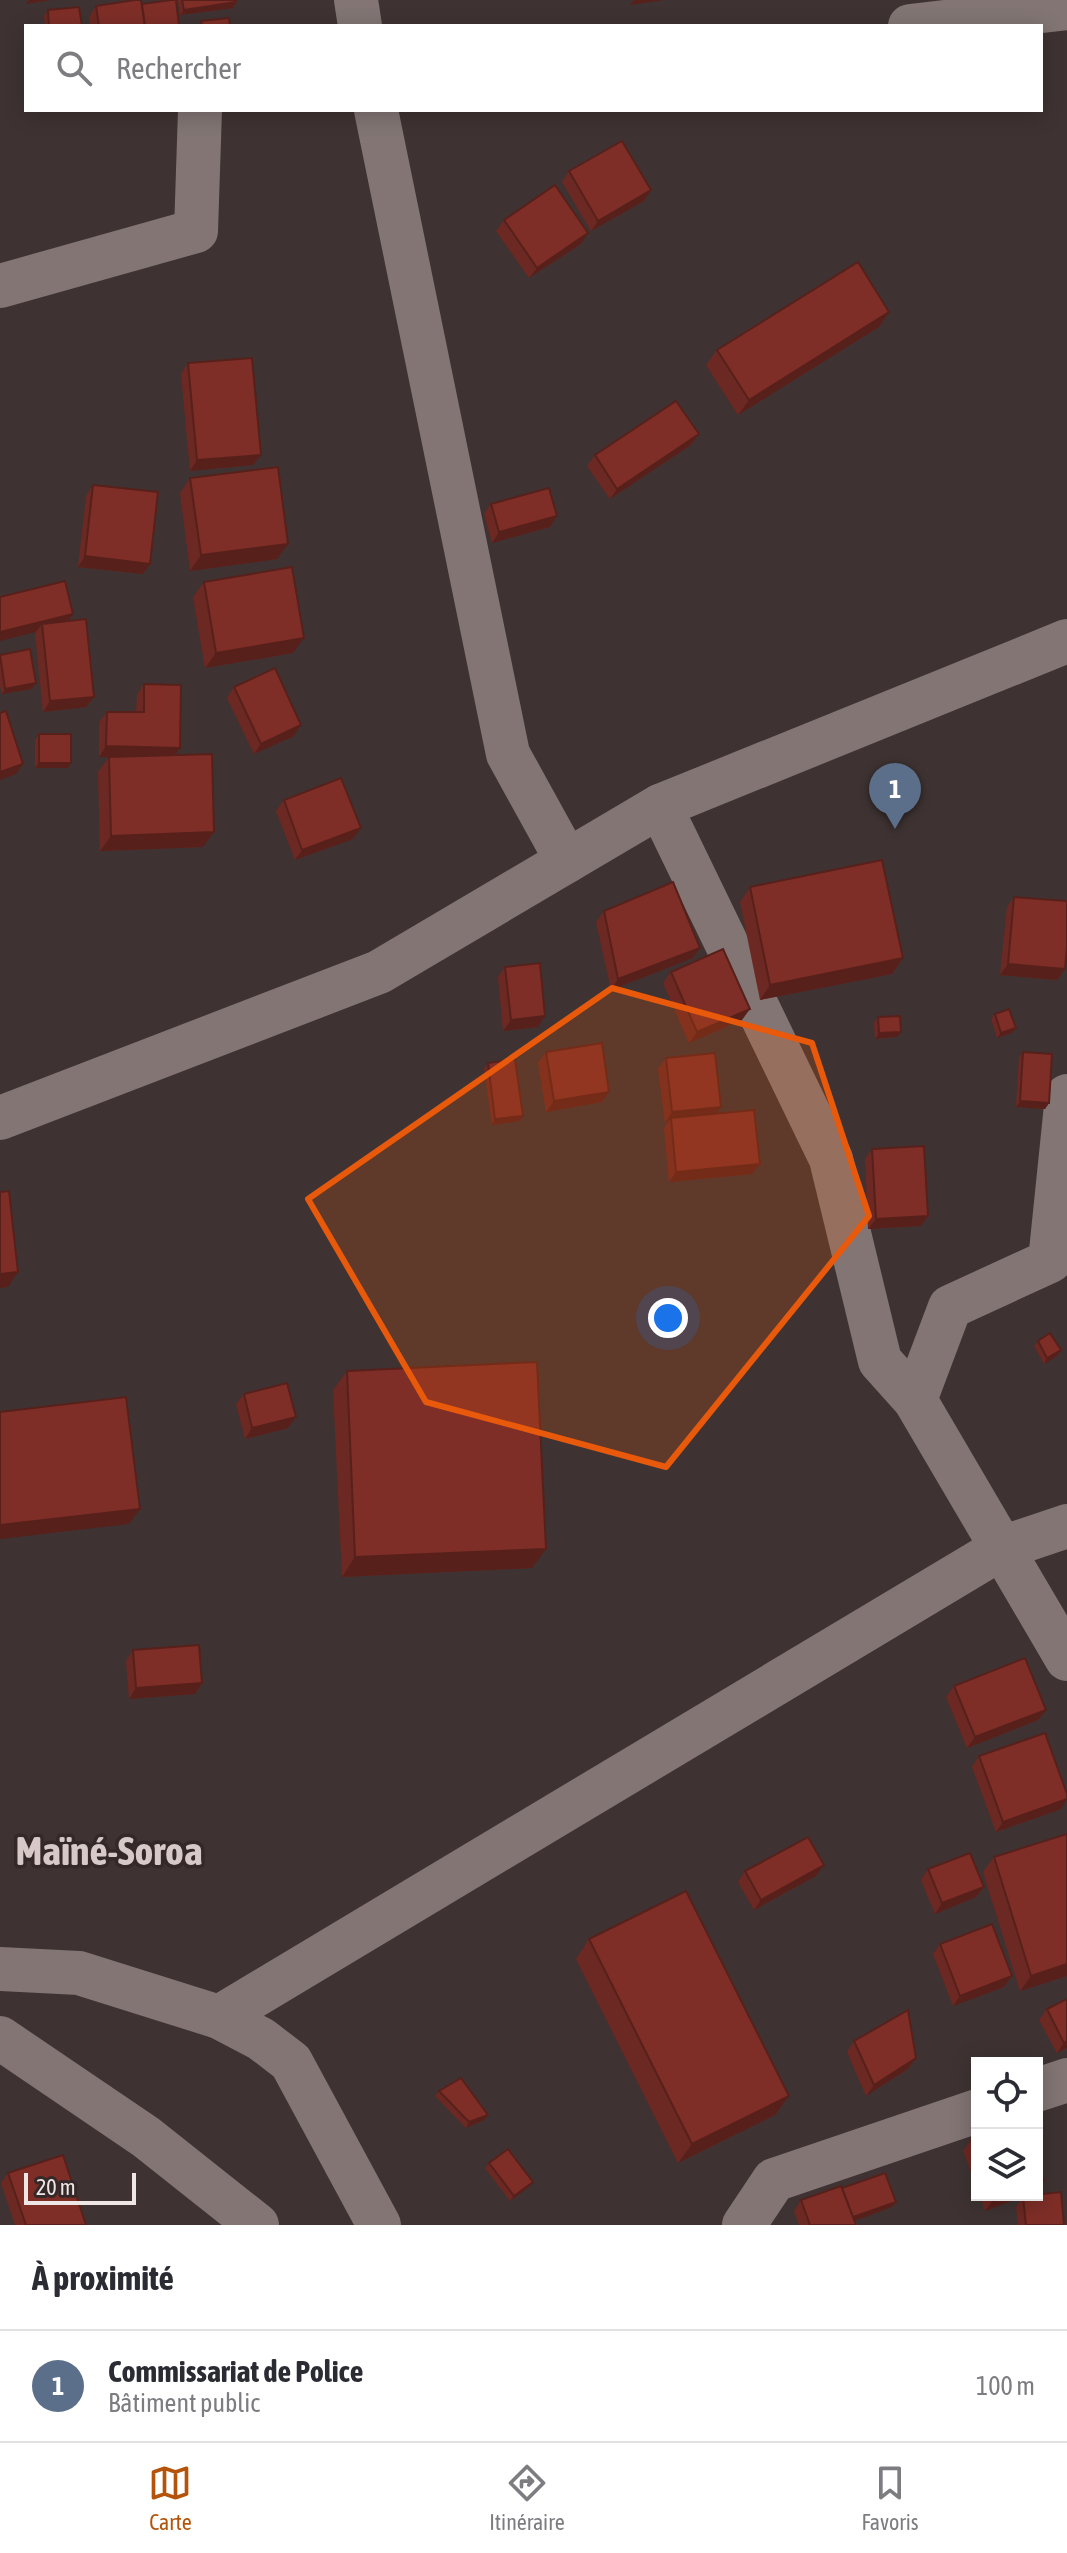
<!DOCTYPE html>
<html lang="fr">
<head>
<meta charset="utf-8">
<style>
  :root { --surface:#fff; --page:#f7f7f7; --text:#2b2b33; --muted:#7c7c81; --line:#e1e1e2; --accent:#b45309 }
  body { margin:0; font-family:"Asap Condensed",sans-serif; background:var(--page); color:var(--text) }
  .controls { position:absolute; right:24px; bottom:24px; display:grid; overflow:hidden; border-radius:0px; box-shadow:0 4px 20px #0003 }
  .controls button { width:72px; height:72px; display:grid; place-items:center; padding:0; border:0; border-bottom:2px solid var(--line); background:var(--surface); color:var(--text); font:40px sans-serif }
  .scale { position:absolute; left:24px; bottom:20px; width:112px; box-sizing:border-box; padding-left:8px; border:4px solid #eee7e6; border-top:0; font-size:22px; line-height:28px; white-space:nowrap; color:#eee7e6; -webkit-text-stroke:6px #342928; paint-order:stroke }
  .you { position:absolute; left:668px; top:1318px; width:28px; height:28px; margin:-20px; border:6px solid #fff; border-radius:50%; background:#1a73e8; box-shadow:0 0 0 12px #1a73e833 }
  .badge { display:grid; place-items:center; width:52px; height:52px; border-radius:50%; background:var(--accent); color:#fff; font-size:26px; font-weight:700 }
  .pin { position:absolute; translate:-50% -66px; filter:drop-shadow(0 2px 4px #0008) }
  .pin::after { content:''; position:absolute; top:42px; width:28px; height:24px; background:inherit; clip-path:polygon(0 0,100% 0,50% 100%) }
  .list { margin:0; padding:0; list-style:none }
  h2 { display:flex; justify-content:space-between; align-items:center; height:104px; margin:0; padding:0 32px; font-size:34px }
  h2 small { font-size:26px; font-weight:400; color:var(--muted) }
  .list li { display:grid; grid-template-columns:52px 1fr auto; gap:24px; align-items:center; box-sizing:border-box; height:112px; padding:0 32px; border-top:2px solid var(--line) }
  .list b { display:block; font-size:30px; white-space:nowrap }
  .list p { margin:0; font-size:26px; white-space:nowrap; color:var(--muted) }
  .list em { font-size:26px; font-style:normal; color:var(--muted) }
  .icon { flex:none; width:44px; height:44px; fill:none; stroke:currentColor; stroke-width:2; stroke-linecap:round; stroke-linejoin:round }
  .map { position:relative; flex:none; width:1067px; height:2225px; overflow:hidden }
  .search { position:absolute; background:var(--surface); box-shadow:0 4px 20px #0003; left:24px; right:24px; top:24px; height:88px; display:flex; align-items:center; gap:20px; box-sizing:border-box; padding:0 28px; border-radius:0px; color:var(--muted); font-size:30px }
  .sheet { height:216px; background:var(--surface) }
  nav { display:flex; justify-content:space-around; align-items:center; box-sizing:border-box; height:112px; border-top:2px solid var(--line); background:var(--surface); font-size:22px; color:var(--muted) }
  nav a { display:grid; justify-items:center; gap:4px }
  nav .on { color:var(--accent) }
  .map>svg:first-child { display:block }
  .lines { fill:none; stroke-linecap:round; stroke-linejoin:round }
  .minor { stroke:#827574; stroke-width:44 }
  .wall { fill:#6c2822 }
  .shaded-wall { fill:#58201b }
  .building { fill:#7e2e27; stroke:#58201b; stroke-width:2 }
  .marked { fill:#e8590c; fill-opacity:0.2; stroke:#e8590c; stroke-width:6; stroke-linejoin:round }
  .labels { text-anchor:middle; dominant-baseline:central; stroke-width:7; stroke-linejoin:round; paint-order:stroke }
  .town-label { font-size:40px; font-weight:bold; fill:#d7c9c7; stroke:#342928 }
</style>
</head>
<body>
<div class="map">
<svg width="1067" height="2225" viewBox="0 0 1067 2225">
  <rect width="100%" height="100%" fill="#3e3332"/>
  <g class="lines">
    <g class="minor">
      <polyline points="356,0 360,26"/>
      <polyline points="910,26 1067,8"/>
      <polyline points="376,110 508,754 567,861"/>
      <polyline points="0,286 196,231 200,110"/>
      <polyline points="660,806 831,1159 880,1361 915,1400 1067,1659"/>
      <polyline points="0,1118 379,972 660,806 1067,641"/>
      <polyline points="915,1400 950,1307 1050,1261 1067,1096"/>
      <polyline points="0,1969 79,1973 219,2017 261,2039 291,2062 379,2225"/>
      <polyline points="219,2017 1002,1548 1067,1526"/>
      <polyline points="0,2038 146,2137 257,2225"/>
      <polyline points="1037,2090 1067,2080"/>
      <polyline points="744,2225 774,2180 977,2111"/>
    </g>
  </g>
  <g class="wall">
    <polygon points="178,0 236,0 236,2 233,8 180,15"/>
    <polygon points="141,4 179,26 90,26 89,17 96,6"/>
    <polygon points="48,10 82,26 45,26 44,16"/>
    <polygon points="569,171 651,190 644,201 591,231 562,182"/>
    <polygon points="504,220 588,233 581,244 529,278 496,231"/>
    <polygon points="889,312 879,327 738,415 706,365 717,350"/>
    <polygon points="188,363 261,455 253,465 190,471 181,374"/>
    <polygon points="699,434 691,445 610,499 587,466 595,455"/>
    <polygon points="190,478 288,544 277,559 190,571 180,493"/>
    <polygon points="93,485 143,574 78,567 86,496"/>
    <polygon points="491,504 550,527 492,543 484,514"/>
    <polygon points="204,582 293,653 205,668 193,597"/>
    <polygon points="0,597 69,621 94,697 86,707 43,712 35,634 36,632"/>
    <polygon points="0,655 32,689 2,694 0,686"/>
    <polygon points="144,684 175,755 203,847 100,851 98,772 109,757 99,757 99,722 107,712 136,712 137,695"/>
    <polygon points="234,687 294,736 254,754 227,698"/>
    <polygon points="39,734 71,763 68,768 35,768 35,740"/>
    <polygon points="284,800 353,839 295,860 276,811"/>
    <polygon points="750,887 903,958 892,974 760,1000 740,902"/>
    <polygon points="1014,897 1065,969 1057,980 1000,975 1007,907"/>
    <polygon points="604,911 700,948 693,958 611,990 596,922"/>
    <polygon points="505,967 545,1016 538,1027 503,1031 498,977"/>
    <polygon points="671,972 742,1020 689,1043 663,983"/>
    <polygon points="995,1014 1012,1033 997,1038 991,1019"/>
    <polygon points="878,1017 901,1032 897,1037 875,1039 874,1023"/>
    <polygon points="546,1052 602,1102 546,1112 538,1063"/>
    <polygon points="1023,1052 1049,1103 1045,1109 1016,1107 1019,1057"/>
    <polygon points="666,1058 721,1107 716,1113 752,1174 669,1182 664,1128 668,1122 665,1123 658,1069"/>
    <polygon points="488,1063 523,1116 519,1121 492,1125 484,1068"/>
    <polygon points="872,1149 928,1216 921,1226 868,1229 865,1159"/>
    <polygon points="1038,1341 1061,1350 1057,1356 1044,1364 1034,1346"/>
    <polygon points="347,1371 532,1568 342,1577 333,1390"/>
    <polygon points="244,1394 288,1428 245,1439 236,1404"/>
    <polygon points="133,1650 202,1683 195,1694 129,1699 126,1661"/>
    <polygon points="954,1686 1046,1710 1038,1720 967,1748 946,1697"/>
    <polygon points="979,1756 1061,1809 996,1832 972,1767"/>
    <polygon points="994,1857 1067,1976 1020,1991 983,1872"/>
    <polygon points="824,1865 816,1876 754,1910 738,1882 745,1871"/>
    <polygon points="928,1869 984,1887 976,1897 935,1914 921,1880"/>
    <polygon points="589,1939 789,2096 775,2115 678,2163 576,1959"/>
    <polygon points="940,1944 1012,1976 1004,1987 953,2006 933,1954"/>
    <polygon points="1067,1999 1067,2048 1057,2053 1039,2020 1047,2009"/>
    <polygon points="854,2041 916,2058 908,2069 866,2096 847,2052"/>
    <polygon points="439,2091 488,2115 484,2120 466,2128 435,2096"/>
    <polygon points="977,2138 977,2188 963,2151 971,2140"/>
    <polygon points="489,2163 529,2187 510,2201 485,2168"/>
    <polygon points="8,2173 86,2225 15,2225 1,2183"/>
    <polygon points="980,2195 1027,2195 1024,2196 1064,2225 1018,2225 1016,2207 1023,2197 985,2211"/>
    <polygon points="801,2200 896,2202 892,2207 854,2221 856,2225 799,2225 794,2211"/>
  </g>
  <g class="shaded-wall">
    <polygon points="29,0 51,0 26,4"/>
    <polygon points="634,0 664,0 630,5"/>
    <polygon points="236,2 233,8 180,15 184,10"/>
    <polygon points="651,190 644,201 591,231 598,221"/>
    <polygon points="588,233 581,244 529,278 537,268"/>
    <polygon points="889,312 879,327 738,415 749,400"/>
    <polygon points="699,434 691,445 610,499 617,489"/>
    <polygon points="261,455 253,465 190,471 197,460"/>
    <polygon points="557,516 550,527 492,543 499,532"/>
    <polygon points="288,544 277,559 190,571 201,555"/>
    <polygon points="85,556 150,564 143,574 78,567"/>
    <polygon points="73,614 66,625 42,624 36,632 0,641 0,632"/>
    <polygon points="304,638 293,653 205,668 216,653"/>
    <polygon points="36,683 32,689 2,694 5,689"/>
    <polygon points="94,697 86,707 43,712 50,701"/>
    <polygon points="301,725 294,736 254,754 261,744"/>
    <polygon points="106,746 180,748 173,759 99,757"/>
    <polygon points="39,763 71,763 68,768 35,768"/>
    <polygon points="23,764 16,774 0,780 0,772"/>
    <polygon points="361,828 353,839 295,860 302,850"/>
    <polygon points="214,832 203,847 100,851 111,836"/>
    <polygon points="700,948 693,958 611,990 618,979"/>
    <polygon points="903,958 892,974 760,1000 770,985"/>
    <polygon points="1008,964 1065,969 1057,980 1000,975"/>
    <polygon points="750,1009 742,1020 689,1043 697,1032"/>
    <polygon points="545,1016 538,1027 503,1031 511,1020"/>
    <polygon points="1016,1028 1012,1033 997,1038 1001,1033"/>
    <polygon points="901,1032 897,1037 875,1039 879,1033"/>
    <polygon points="609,1092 602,1102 546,1112 554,1101"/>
    <polygon points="1020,1101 1049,1103 1045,1109 1016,1107"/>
    <polygon points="721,1107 714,1117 671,1118 668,1122 665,1123 672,1112"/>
    <polygon points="523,1116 519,1121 492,1125 495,1119"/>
    <polygon points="760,1164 752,1174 669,1182 676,1172"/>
    <polygon points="928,1216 921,1226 868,1229 876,1219"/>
    <polygon points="18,1272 8,1287 0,1288 0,1274"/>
    <polygon points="1061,1350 1057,1356 1044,1364 1047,1358"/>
    <polygon points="296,1417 288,1428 245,1439 252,1428"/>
    <polygon points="140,1509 129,1524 0,1539 0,1525"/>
    <polygon points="546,1549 532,1568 342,1577 355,1557"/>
    <polygon points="202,1683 195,1694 129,1699 136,1688"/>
    <polygon points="1046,1710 1038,1720 967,1748 975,1737"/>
    <polygon points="1067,1799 1061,1809 996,1832 1003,1822"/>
    <polygon points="824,1865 816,1876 754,1910 761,1900"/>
    <polygon points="984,1887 976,1897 935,1914 942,1903"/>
    <polygon points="1067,1964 1067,1976 1020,1991 1031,1976"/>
    <polygon points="1012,1976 1004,1987 953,2006 960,1996"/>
    <polygon points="1067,2041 1067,2048 1057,2053 1064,2043"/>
    <polygon points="916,2058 908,2069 866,2096 874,2085"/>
    <polygon points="789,2096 775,2115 678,2163 692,2144"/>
    <polygon points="488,2115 484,2120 466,2128 469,2122"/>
    <polygon points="1044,2181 1037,2191 1037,2183"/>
    <polygon points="533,2182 529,2187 510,2201 514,2196"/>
    <polygon points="1006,2195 1027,2195 985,2211 993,2200"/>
    <polygon points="896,2202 892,2207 849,2223 853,2217"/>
  </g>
  <g class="building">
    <polygon points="135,0 141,0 145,26 99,26 96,6"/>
    <polygon points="171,0 176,0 179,26 145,26 142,4"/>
    <polygon points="182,0 236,0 236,2 184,10"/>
    <polygon points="79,7 82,26 49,26 48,10"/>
    <polygon points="229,18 230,26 202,26 201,21"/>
    <polygon points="622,141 651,190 598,221 569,171"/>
    <polygon points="555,185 588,233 537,268 504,220"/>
    <polygon points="858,262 889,312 749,400 717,350"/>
    <polygon points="252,358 261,455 197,460 188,363"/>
    <polygon points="676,401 699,434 617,489 595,455"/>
    <polygon points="278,467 288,544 201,555 190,478"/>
    <polygon points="93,485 158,492 150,564 85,556"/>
    <polygon points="549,488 557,516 499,532 491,504"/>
    <polygon points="292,567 304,638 216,653 204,582"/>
    <polygon points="65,581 73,614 0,632 0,597"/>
    <polygon points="86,619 94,697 50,701 42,624"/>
    <polygon points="30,649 36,683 5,689 0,655"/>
    <polygon points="275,668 301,725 261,744 234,687"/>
    <polygon points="144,684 181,685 180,748 106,746 107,712 144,712"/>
    <polygon points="6,711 23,764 0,772 0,713"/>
    <rect x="39" y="734" width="32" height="29"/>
    <polygon points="212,754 214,832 111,836 109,757"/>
    <polygon points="341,778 361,828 302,850 284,800"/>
    <polygon points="882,860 903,958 770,985 750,887"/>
    <polygon points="673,882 700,948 618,979 604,911"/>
    <polygon points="1014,897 1067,901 1067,946 1065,969 1008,964"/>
    <polygon points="723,949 750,1009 697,1032 671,972"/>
    <polygon points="540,963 545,1016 511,1020 505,967"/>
    <polygon points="1009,1009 1016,1028 1001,1033 995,1014"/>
    <polygon points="900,1016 901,1032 879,1033 878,1017"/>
    <polygon points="602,1043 609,1092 554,1101 546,1052"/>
    <polygon points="1023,1052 1052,1054 1049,1103 1020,1101"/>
    <polygon points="715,1053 721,1107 672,1112 666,1058"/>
    <polygon points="515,1059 523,1116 495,1119 488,1063"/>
    <polygon points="754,1110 760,1164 676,1172 671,1118"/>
    <polygon points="924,1146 928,1216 876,1219 872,1149"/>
    <polygon points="9,1191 18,1272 0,1274 0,1192"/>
    <polygon points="1050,1333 1061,1350 1047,1358 1038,1341"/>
    <polygon points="537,1362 546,1549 355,1557 347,1371"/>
    <polygon points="287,1383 296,1417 252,1428 244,1394"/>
    <polygon points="126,1397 140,1509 0,1525 0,1412"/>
    <polygon points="199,1645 202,1683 136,1688 133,1650"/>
    <polygon points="1025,1658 1046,1710 975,1737 954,1686"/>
    <polygon points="1045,1733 1067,1794 1067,1799 1003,1822 979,1756"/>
    <polygon points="1067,1834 1067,1964 1031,1976 994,1857"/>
    <polygon points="808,1837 824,1865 761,1900 745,1871"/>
    <polygon points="970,1853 984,1887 942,1903 928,1869"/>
    <polygon points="686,1891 789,2096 692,2144 589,1939"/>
    <polygon points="992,1924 1012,1976 960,1996 940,1944"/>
    <polygon points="1067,1999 1067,2041 1064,2043 1047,2009"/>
    <polygon points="908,2010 916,2058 874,2085 854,2041"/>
    <polygon points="461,2078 488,2115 469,2122 439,2091"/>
    <polygon points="977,2138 977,2157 971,2140"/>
    <polygon points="508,2149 533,2182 514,2196 489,2163"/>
    <polygon points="63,2155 86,2225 26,2225 8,2173"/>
    <polygon points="1037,2161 1044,2181 1037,2183"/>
    <polygon points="885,2173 896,2202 853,2217 842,2188"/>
    <polygon points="841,2186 856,2225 810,2225 801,2200"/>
    <polygon points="1061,2192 1064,2225 1026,2225 1023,2196"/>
    <polygon points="991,2195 1006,2195 993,2200"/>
  </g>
  <path class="marked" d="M 612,988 L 812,1043 L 869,1216 L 666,1467 L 426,1402 L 308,1199 Z"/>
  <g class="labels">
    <g class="town-label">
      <text x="109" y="1850">Maïné-Soroa</text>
    </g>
  </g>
</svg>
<div class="controls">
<button><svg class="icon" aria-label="locate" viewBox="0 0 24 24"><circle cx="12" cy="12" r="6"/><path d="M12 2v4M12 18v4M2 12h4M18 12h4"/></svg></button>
<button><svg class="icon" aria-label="layers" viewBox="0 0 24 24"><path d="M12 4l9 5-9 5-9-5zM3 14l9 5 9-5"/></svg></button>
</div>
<div class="scale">20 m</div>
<div class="you"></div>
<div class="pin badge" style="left:895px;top:829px;background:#5c6f8a">1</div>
<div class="search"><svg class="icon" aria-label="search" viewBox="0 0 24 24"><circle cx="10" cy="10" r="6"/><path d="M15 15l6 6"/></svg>Rechercher</div>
</div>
<section class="sheet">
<h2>À proximité<small></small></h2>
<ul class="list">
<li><span class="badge" style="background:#5c6f8a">1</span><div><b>Commissariat de Police</b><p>Bâtiment public</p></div><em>100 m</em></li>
</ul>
</section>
<nav>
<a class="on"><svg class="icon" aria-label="map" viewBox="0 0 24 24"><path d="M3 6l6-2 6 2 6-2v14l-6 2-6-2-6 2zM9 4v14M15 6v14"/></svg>Carte</a>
<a><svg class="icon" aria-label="directions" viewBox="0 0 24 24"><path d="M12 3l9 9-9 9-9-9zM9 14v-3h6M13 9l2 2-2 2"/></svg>Itinéraire</a>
<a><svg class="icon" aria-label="saved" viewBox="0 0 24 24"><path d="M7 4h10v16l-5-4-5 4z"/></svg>Favoris</a>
</nav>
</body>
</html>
